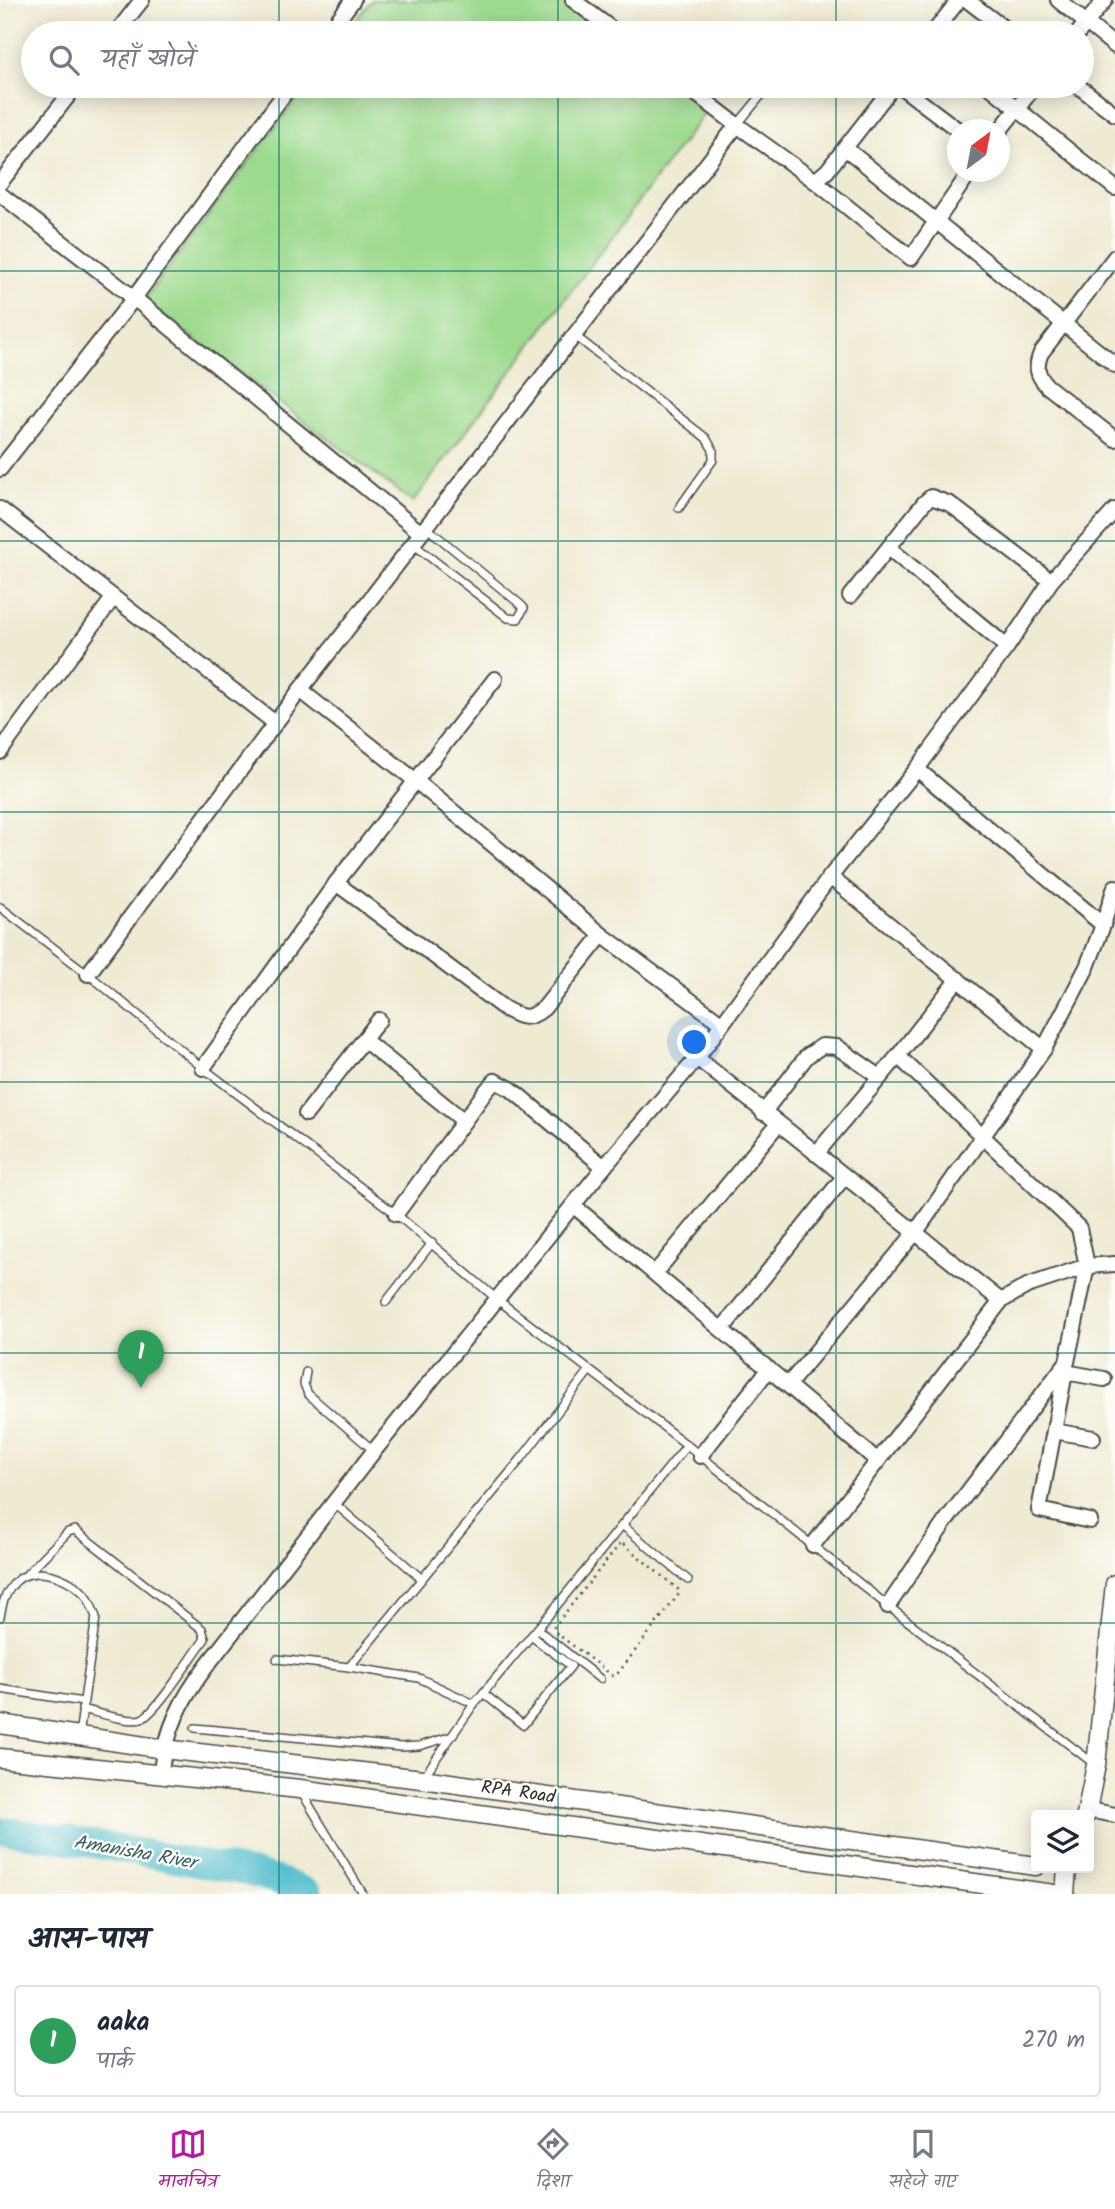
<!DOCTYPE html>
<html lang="hi">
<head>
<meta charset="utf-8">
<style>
  :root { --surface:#fff; --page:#f2f2f3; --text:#1f2937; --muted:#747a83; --line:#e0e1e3; --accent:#b5179e }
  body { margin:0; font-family:Kalam,"Playpen Sans Deva",sans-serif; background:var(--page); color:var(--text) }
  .controls { position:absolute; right:21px; bottom:21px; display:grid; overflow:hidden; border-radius:7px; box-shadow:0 4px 18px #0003 }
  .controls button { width:63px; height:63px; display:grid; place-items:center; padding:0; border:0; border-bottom:2px solid var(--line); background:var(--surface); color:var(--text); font:35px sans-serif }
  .compass { position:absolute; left:947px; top:119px; width:63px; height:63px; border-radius:50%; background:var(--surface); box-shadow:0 4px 18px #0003; rotate:32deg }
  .you { position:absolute; left:695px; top:1043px; width:24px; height:24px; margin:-18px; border:5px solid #fff; border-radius:50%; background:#1a73e8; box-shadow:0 0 0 10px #1a73e833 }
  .badge { display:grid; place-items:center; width:46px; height:46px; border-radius:50%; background:var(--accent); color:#fff; font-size:23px; font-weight:700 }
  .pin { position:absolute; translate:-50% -58px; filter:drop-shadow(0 2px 4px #0008) }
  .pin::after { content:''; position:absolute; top:37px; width:24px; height:21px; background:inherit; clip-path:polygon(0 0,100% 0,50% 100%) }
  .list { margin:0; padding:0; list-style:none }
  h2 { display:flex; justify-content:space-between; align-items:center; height:91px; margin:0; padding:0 28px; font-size:30px }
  h2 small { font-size:23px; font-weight:400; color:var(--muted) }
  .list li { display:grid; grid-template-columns:46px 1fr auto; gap:21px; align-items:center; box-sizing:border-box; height:112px; margin:0 14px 14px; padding:0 14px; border:2px solid var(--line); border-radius:7px }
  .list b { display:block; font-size:26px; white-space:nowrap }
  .list p { margin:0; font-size:23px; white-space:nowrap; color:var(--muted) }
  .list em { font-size:23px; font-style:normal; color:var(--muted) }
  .icon { flex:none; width:38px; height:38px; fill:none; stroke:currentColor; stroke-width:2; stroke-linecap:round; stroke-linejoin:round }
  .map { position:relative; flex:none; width:1115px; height:1894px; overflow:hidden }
  .search { position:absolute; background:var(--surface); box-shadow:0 4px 18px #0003; left:21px; right:21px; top:21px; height:77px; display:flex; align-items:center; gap:18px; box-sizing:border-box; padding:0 24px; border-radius:38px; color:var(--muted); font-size:26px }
  .sheet { height:217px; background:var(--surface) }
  nav { display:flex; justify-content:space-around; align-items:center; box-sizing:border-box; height:98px; border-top:2px solid var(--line); background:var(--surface); font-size:19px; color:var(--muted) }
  nav a { display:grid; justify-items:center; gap:4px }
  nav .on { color:var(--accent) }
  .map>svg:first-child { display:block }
  .green { fill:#9dda8e; stroke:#64825c; stroke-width:2 }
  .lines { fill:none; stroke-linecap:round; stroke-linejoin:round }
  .river { stroke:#52becd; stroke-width:28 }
  .service-casing { stroke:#484844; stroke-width:10 }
  .minor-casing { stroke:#484844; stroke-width:18 }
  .tertiary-casing { stroke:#484844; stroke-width:21 }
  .path { stroke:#484844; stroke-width:2.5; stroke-dasharray:2 5; stroke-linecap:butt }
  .service { stroke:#fff; stroke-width:7 }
  .minor { stroke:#fff; stroke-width:14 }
  .tertiary { stroke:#fff; stroke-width:18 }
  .grid { fill:none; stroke:#0f766e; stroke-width:2; stroke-opacity:0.55 }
  .labels { text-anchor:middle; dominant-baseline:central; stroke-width:5; stroke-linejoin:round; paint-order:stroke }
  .street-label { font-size:18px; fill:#2b2b2b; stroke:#fdfcf7 }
  .water-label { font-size:19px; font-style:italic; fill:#395e64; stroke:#fdfcf7 }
</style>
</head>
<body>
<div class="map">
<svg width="1115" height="1894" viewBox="0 0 1115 1894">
  <rect width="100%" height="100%" fill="#fdfcf7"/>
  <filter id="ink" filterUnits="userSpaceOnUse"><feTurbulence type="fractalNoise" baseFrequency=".0143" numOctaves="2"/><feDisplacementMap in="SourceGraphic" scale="14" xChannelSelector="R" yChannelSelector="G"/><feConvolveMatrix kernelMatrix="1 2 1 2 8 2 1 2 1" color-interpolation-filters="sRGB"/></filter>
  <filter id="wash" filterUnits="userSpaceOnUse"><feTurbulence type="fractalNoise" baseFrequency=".00686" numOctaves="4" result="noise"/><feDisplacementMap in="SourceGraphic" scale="28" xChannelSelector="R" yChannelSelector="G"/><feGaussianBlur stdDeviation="1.57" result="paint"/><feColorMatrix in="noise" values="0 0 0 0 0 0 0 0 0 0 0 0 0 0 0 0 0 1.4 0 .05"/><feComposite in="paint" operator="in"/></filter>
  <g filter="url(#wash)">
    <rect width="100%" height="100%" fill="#efead2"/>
    <g class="green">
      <polygon points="372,0 578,0 622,33 346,33"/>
      <polygon points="306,86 691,86 713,102 413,502 143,301"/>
    </g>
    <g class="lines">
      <path class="river" d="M 0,1830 C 66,1839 131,1850 196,1863 C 230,1869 280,1876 309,1894"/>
    </g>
  </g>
  <g filter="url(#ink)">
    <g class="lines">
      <defs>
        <g id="service">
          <polyline points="737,125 769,86"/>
          <polyline points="574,335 706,438 713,450 713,460 679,508"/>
          <polyline points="413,544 508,618 518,619 524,608 520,604 426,527"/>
          <polyline points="0,907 88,974 203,1068 396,1214 498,1300 687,1445 888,1606 1093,1763"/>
          <polyline points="386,1302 432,1243"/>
          <polyline points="306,1372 304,1384 308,1394 374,1451"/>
          <polyline points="334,1503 422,1579"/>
          <polyline points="622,1525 688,1580"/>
          <path d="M 27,1574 L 68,1532 L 75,1530 L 202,1629 L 205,1639 C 193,1654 156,1714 141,1719 C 128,1723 96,1712 82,1709"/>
          <path d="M 0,1617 C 2,1606 4,1596 11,1587 C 29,1561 71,1576 87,1597 C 91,1603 93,1611 96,1617 L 79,1735"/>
          <polyline points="537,1629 600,1679"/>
          <polyline points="277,1659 349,1667"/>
          <polyline points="0,1689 83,1702"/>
          <polyline points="483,1693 523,1725 571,1666 531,1636"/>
          <polyline points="474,1704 419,1678 349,1667 521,1459 589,1371"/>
          <polyline points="195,1728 401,1747 419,1746 449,1737"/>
          <polyline points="422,1779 474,1704 558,1604 687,1445"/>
          <polyline points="302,1793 363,1894"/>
        </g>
        <g id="minor">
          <polyline points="573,0 617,33"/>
          <polyline points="967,0 1010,33"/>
          <polyline points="1058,0 1115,46"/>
          <polyline points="116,33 142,0"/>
          <polyline points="328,33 353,0"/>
          <polyline points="933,33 959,0"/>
          <polyline points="1078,33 1105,0"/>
          <polyline points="686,86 737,125"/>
          <polyline points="893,86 827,171 815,181 911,258 970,172"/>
          <polyline points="900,86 958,130"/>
          <polyline points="989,86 1115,188"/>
          <polyline points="1078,86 1115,114"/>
          <polyline points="1000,130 1035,86"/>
          <polyline points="845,148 1115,365"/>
          <polyline points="0,183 76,86"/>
          <polyline points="0,194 134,298 421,533"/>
          <path d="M 1115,257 L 1041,353 C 1035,367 1037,375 1047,386 L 1115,439"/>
          <polyline points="0,469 134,298 290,86"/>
          <polyline points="0,509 275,723"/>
          <polyline points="889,548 1007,647"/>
          <polyline points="850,596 924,503 931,497 950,504 1051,581"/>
          <polyline points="300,690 416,781 602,935 721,1023"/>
          <polyline points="0,752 113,598"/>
          <polyline points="830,877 1044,1049"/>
          <path d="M 336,883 L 505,1009 C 522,1018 528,1021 544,1008 L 602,935"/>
          <polyline points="1103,925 1115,887"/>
          <polyline points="88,974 300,690 737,125 815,181"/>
          <polyline points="364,1040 464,1121"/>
          <polyline points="898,1056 958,979"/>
          <polyline points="697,1058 1001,1301 813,1545"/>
          <polyline points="203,1068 336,883 495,679"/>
          <polyline points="763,1113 807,1056 822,1046 837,1047 880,1077"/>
          <polyline points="306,1114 379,1020"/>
          <polyline points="816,1154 898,1056 1079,1228 1087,1266 1067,1362 945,1522 888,1606"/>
          <polyline points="574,1206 878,1461"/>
          <polyline points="396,1214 486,1091 495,1081 511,1089 604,1167"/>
          <polyline points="655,1273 778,1124"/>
          <polyline points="1001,1301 1027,1286 1087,1266 1115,1264"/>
          <polyline points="722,1329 844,1177"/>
          <polyline points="1066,1367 1039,1510 1090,1521"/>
          <polyline points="1065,1372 1104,1379"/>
          <polyline points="788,1385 915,1233 1044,1049 1087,967 1103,925 917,769"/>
          <polyline points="1054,1431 1093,1438"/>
          <polyline points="700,1456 769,1369"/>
          <path d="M 160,1775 C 167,1728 180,1701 208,1664 L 374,1451 L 604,1167 L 697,1058 L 830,877 L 917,769 L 1007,647 L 1051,581 L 1115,510"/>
          <polyline points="1088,1810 1115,1815"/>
        </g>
        <g id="tertiary">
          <polyline points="0,1724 164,1749 422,1779 1036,1866"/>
          <polyline points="0,1758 300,1789 1054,1894"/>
          <polyline points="1086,1815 1096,1765 1115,1584"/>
          <polyline points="1065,1894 1067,1868"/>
        </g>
      </defs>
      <use href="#service" class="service-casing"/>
      <use href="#minor" class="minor-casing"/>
      <use href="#tertiary" class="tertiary-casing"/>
      <polygon class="path" points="623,1544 679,1590 679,1594 618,1673 613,1676 555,1632 554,1627 619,1545"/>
      <use href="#service" class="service"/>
      <use href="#minor" class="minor"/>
      <use href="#tertiary" class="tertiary"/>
    </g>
  </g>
  <path class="grid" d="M 279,0 L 279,33M 558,0 L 558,33M 836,0 L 836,33M 279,86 L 279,1894M 558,86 L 558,1894M 836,86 L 836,1894M 0,271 L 1115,271M 0,541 L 1115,541M 0,812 L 1115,812M 0,1082 L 1115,1082M 0,1353 L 1115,1353M 0,1623 L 1115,1623"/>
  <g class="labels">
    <g class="street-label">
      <text transform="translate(518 1793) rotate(8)">RPA Road</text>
    </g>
    <g class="water-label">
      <text transform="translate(135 1853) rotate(10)">Amanisha River</text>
    </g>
  </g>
</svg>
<div class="controls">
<button><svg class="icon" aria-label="layers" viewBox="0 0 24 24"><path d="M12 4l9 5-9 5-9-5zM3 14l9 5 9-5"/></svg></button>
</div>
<svg class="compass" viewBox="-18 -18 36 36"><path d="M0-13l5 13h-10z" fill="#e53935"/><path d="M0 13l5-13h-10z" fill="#747a83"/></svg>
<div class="you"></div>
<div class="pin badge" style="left:141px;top:1388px;background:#2e9e5b">1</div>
<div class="search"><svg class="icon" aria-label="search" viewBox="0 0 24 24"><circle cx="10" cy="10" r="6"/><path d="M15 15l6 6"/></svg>यहाँ खोजें</div>
</div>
<section class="sheet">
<h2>आस-पास<small></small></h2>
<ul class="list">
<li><span class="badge" style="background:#2e9e5b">1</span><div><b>aaka</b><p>पार्क</p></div><em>270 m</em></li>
</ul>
</section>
<nav>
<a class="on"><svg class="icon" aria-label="map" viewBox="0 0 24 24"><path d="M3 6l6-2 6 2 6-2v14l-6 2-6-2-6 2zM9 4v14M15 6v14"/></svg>मानचित्र</a>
<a><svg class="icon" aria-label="directions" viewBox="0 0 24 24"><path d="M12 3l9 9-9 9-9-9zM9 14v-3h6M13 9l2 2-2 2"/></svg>दिशा</a>
<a><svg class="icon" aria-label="saved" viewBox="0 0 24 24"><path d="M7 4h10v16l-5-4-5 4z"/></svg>सहेजे गए</a>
</nav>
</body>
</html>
